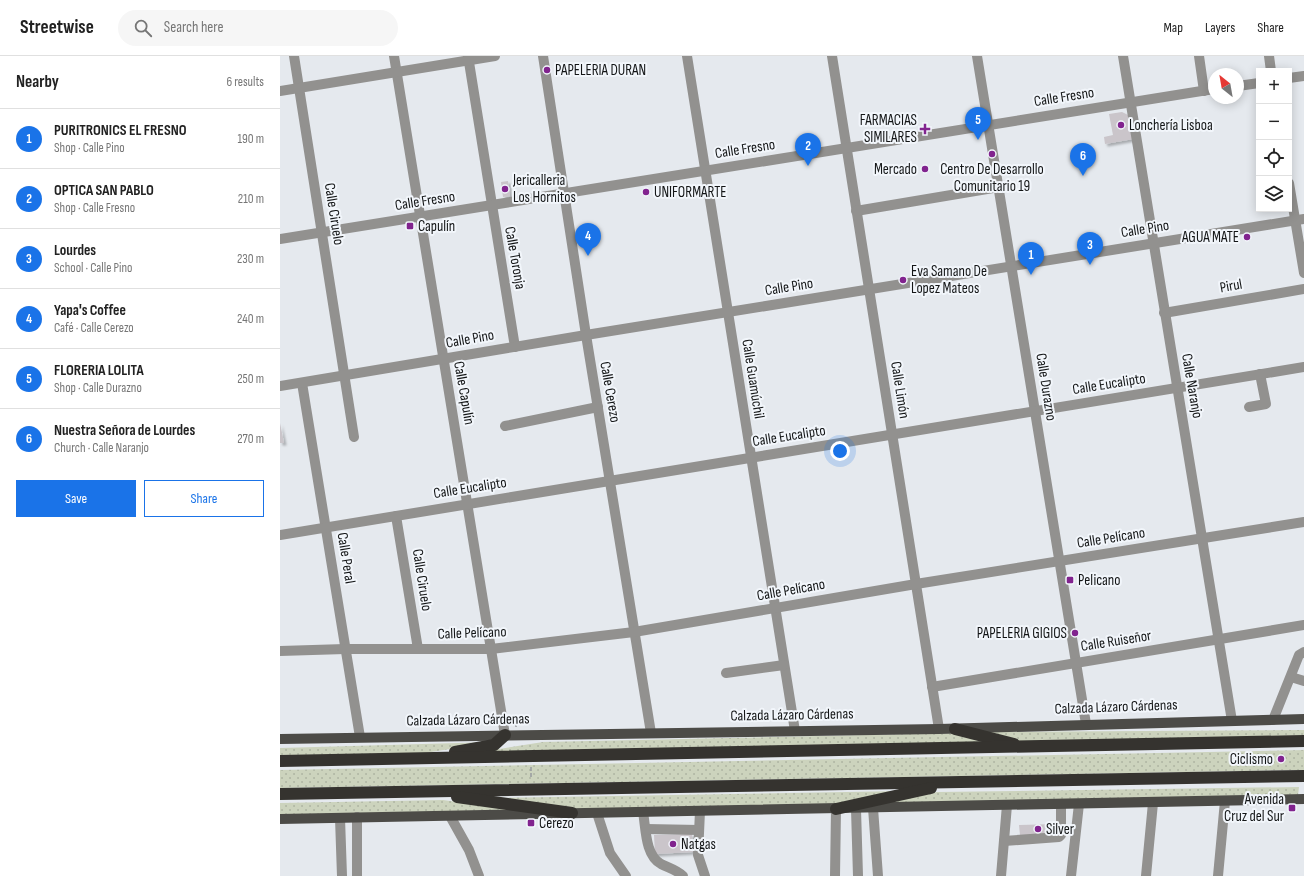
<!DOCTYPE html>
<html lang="en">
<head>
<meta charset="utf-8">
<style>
  :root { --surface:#fff; --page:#f6f6f6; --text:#222; --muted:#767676; --line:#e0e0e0; --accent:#1a73e8 }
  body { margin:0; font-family:"Sofia Sans Condensed",sans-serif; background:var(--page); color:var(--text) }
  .controls { position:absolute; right:12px; top:12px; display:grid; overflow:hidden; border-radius:0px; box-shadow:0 2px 10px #0003 }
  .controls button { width:36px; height:36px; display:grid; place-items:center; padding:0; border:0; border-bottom:1px solid var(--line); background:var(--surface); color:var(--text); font:20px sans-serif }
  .compass { position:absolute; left:928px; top:12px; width:36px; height:36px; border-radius:50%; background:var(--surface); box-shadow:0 2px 10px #0003; rotate:329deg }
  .you { position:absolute; left:560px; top:395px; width:14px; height:14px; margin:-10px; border:3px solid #fff; border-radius:50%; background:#1a73e8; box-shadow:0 0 0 6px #1a73e833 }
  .badge { display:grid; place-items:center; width:26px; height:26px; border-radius:50%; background:var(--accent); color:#fff; font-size:13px; font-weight:700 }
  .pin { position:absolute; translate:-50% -33px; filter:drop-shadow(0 1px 2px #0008) }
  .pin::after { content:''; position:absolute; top:21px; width:14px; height:12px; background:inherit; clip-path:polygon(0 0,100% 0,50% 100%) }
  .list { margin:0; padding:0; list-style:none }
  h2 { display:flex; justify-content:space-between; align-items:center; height:52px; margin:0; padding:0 16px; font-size:17px }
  h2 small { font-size:13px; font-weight:400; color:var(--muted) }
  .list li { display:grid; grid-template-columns:26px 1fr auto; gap:12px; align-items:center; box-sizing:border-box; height:60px; padding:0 16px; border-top:1px solid var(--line) }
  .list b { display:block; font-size:15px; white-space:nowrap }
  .list p { margin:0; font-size:13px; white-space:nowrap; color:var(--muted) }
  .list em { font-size:13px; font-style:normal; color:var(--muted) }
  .actions { display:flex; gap:8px; padding:12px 16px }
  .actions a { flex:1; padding:9px 0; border:1px solid var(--accent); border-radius:0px; text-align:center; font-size:14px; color:var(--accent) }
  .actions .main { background:var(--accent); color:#fff }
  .icon { flex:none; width:22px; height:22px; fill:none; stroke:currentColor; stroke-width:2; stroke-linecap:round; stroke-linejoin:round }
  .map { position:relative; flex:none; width:1024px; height:820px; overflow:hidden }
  header { display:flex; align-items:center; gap:24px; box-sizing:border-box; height:56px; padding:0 20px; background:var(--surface); border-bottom:1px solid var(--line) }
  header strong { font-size:19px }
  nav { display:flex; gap:22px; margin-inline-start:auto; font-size:14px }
  .search { width:280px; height:36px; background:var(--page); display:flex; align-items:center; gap:10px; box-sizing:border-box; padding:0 14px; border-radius:22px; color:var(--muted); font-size:15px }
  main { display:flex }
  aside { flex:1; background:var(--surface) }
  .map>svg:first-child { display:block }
  .grass { fill:url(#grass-dots) }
  .building { fill:#cac5ca; filter:url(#shadow) }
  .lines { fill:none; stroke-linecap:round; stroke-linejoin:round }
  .path { stroke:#979a9e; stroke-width:1.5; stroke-dasharray:4 2; stroke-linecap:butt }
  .minor { stroke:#92918f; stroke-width:10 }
  .major { stroke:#4c4b47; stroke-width:10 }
  .highway { stroke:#35332f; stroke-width:12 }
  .poi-dot { fill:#81238e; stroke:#f2f6fb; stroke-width:1.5 }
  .labels { text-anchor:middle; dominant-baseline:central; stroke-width:4; stroke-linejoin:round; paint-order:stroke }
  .poi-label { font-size:15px; fill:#131516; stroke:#f2f6fb; text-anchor:start }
  .street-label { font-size:15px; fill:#131516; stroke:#f2f6fb }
</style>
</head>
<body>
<header>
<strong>Streetwise</strong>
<div class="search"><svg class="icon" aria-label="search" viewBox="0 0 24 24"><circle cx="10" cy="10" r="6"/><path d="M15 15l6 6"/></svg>Search here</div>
<nav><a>Map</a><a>Layers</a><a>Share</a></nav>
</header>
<main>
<aside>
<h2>Nearby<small>6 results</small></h2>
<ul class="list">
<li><span class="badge">1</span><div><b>PURITRONICS EL FRESNO</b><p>Shop · Calle Pino</p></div><em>190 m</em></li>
<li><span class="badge">2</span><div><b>OPTICA SAN PABLO</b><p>Shop · Calle Fresno</p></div><em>210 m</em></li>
<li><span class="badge">3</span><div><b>Lourdes</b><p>School · Calle Pino</p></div><em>230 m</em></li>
<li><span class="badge">4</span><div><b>Yapa's Coffee</b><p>Café · Calle Cerezo</p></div><em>240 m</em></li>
<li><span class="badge">5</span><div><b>FLORERIA LOLITA</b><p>Shop · Calle Durazno</p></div><em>250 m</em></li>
<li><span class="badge">6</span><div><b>Nuestra Señora de Lourdes</b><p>Church · Calle Naranjo</p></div><em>270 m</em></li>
</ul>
<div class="actions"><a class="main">Save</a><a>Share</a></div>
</aside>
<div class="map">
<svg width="1024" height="820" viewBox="0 0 1024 820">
  <defs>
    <pattern id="grass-dots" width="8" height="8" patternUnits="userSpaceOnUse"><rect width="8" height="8" fill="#ccd3bd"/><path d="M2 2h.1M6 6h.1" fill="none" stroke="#aeb4a2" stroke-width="1.8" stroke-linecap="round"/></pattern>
    <filter id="shadow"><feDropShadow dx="2.5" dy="2.5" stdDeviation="1" flood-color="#0004"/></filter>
  </defs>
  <rect width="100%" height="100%" fill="#e5e9ee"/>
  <g class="grass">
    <polygon points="1024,674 1024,681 752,689 705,676"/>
    <polygon points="673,677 717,690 182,699 263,686"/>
    <polygon points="214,686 132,699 0,700 0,692"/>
    <polygon points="1024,694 1024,714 0,732 0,714"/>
    <polygon points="1019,731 1018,739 594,749 657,736"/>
    <polygon points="623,735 555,749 291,754 216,742"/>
    <polygon points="163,744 236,754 0,759 0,747"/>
  </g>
  <g class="building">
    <polygon points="842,56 848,59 853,83 825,88 824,81 833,79 829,58"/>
    <polygon points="228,125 230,140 223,141 221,126"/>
    <polygon points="0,367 4,387 0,387"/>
    <polygon points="777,768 777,778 740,779 739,769"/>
    <polygon points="412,778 413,796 375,798 374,779"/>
  </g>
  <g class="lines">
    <g class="path">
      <polyline points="236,671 236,666 249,667 249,669"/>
      <polyline points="251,711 251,723"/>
    </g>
    <g class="minor">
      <polyline points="14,0 74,381"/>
      <polyline points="114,0 225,679"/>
      <polyline points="188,0 235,291"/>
      <polyline points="263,0 306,279 371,677"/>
      <polyline points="407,0 515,675"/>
      <polyline points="552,0 659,673"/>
      <polyline points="697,0 806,668"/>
      <polyline points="843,0 952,665"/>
      <polyline points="919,0 924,35"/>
      <polyline points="989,0 991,15"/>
      <polyline points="1009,22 1024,20"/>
      <polyline points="958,30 979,27"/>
      <polyline points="0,35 215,0"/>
      <polyline points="1009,127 1024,217"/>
      <polyline points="576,155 719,131"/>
      <polyline points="0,183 934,33"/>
      <polyline points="884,257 1024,233"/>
      <polyline points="22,327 80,681"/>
      <polyline points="0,330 306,279 1024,163"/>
      <polyline points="969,351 986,348 980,318"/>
      <polyline points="225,370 318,351"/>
      <polyline points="116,460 138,593"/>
      <polyline points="0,479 1024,311"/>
      <polyline points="0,595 65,593 211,593 354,576 636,528 1024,466"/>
      <polyline points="446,617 504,609"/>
      <polyline points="1011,621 1024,625"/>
      <polyline points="652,631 1024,569"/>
      <polyline points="993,664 1019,599 1024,596"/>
      <polyline points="593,752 598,820"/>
      <polyline points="576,753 578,820"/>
      <polyline points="420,755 418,799 425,820"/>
      <path d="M 363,756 C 366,773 365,799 381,808 C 389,812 397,814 403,820"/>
      <polyline points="317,757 330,797 346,820"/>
      <polyline points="170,760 189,794 199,820"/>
      <polyline points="60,762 62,820"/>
      <polyline points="366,773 419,774"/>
      <polyline points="724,785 779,781 781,779 781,748"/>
      <polyline points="77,820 77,761"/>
      <polyline points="555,820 556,753"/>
      <polyline points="721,820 727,749"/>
      <polyline points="791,820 799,748"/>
      <polyline points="866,820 873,747"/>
      <polyline points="938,820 945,745"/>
    </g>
    <g class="major">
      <polyline points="0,683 659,673 1024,663"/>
      <polyline points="0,763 1024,743"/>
    </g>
    <g class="highway">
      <polyline points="675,673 734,688"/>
      <polyline points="175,696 214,689 225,679"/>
      <polyline points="0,705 1024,685"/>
      <polyline points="0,738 1024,720"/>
      <polyline points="177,741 292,757"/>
      <polyline points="556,753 651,732"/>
    </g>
  </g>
  <g class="poi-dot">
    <circle cx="267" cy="14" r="4"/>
    <circle cx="841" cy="69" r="4"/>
    <path d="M643 67h4v4h4v4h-4v4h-4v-4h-4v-4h4z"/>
    <circle cx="712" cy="98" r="4"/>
    <circle cx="645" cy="113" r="4"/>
    <circle cx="225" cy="133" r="4"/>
    <circle cx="366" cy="136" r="4"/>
    <rect x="126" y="166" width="8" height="8" rx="2"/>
    <circle cx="967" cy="181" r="4"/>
    <circle cx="623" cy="224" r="4"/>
    <rect x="786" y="520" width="8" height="8" rx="2"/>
    <circle cx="795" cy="577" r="4"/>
    <circle cx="1001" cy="703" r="4"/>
    <rect x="1008" y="748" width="8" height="8" rx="2"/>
    <rect x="247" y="763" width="8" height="8" rx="2"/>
    <circle cx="758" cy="773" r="4"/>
    <circle cx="393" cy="788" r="4"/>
  </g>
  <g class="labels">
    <g class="poi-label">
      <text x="275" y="14">PAPELERIA DURAN</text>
      <text x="637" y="64" text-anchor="end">FARMACIAS<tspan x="637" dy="17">SIMILARES</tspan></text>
      <text x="849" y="69">Lonchería Lisboa</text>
      <text x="637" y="113" text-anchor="end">Mercado</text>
      <text x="712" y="113" text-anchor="middle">Centro De Desarrollo<tspan x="712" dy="17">Comunitario 19</tspan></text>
      <text x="233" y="124">Jericalleria<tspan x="233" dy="17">Los Hornitos</tspan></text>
      <text x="374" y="136">UNIFORMARTE</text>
      <text x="138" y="170">Capulín</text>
      <text x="959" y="181" text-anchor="end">AGUA MATE</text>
      <text x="631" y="215">Eva Samano De<tspan x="631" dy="17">Lopez Mateos</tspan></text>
      <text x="798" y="524">Pelicano</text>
      <text x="787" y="577" text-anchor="end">PAPELERIA GIGIOS</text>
      <text x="993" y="703" text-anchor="end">Ciclismo</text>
      <text x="1004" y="743" text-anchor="end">Avenida<tspan x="1004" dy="17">Cruz del Sur</tspan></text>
      <text x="259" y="767">Cerezo</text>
      <text x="766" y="773">Silver</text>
      <text x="401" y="788">Natgas</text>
    </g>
    <g class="street-label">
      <text transform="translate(784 41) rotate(-9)">Calle Fresno</text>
      <text transform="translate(465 93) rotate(-9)">Calle Fresno</text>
      <text transform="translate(145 145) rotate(-9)">Calle Fresno</text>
      <text transform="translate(54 158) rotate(81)">Calle Ciruelo</text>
      <text transform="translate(865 173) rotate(-9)">Calle Pino</text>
      <text transform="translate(235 202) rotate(80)">Calle Toronja</text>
      <text transform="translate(951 230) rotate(-10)">Pirul</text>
      <text transform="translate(509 231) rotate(-9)">Calle Pino</text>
      <text transform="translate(190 283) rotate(-10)">Calle Pino</text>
      <text transform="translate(473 323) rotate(81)">Calle Guamúchil</text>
      <text transform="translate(829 328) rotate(-9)">Calle Eucalipto</text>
      <text transform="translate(912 330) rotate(80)">Calle Naranjo</text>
      <text transform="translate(766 331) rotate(81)">Calle Durazno</text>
      <text transform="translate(620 334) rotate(81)">Calle Limón</text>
      <text transform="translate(330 336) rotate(80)">Calle Cerezo</text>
      <text transform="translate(184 337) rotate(80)">Calle Capulín</text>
      <text transform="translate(509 380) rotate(-9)">Calle Eucalipto</text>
      <text transform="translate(190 432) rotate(-9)">Calle Eucalipto</text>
      <text transform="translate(831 482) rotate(-9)">Calle Pelícano</text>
      <text transform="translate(66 502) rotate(81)">Calle Peral</text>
      <text transform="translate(142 524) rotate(81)">Calle Ciruelo</text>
      <text transform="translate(511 534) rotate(-10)">Calle Pelícano</text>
      <text transform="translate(192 577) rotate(-2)">Calle Pelícano</text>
      <text transform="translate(836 585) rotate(-9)">Calle Ruiseñor</text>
      <text transform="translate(836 651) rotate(-2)">Calzada Lázaro Cárdenas</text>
      <text transform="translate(512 659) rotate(-1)">Calzada Lázaro Cárdenas</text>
      <text transform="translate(188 664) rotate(-1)">Calzada Lázaro Cárdenas</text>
    </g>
  </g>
</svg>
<div class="controls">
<button>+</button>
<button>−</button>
<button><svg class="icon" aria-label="locate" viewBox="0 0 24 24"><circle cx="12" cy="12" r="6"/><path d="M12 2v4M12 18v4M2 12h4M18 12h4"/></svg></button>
<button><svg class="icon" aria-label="layers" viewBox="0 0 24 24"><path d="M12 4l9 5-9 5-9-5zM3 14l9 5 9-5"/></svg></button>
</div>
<svg class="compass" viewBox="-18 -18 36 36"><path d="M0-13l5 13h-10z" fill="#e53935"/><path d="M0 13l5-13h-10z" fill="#767676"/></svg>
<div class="you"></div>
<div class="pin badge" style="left:751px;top:219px">1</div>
<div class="pin badge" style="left:528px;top:110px">2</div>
<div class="pin badge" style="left:810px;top:209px">3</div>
<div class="pin badge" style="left:308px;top:200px">4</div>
<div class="pin badge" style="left:698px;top:84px">5</div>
<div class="pin badge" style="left:803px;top:120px">6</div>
</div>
</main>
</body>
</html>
